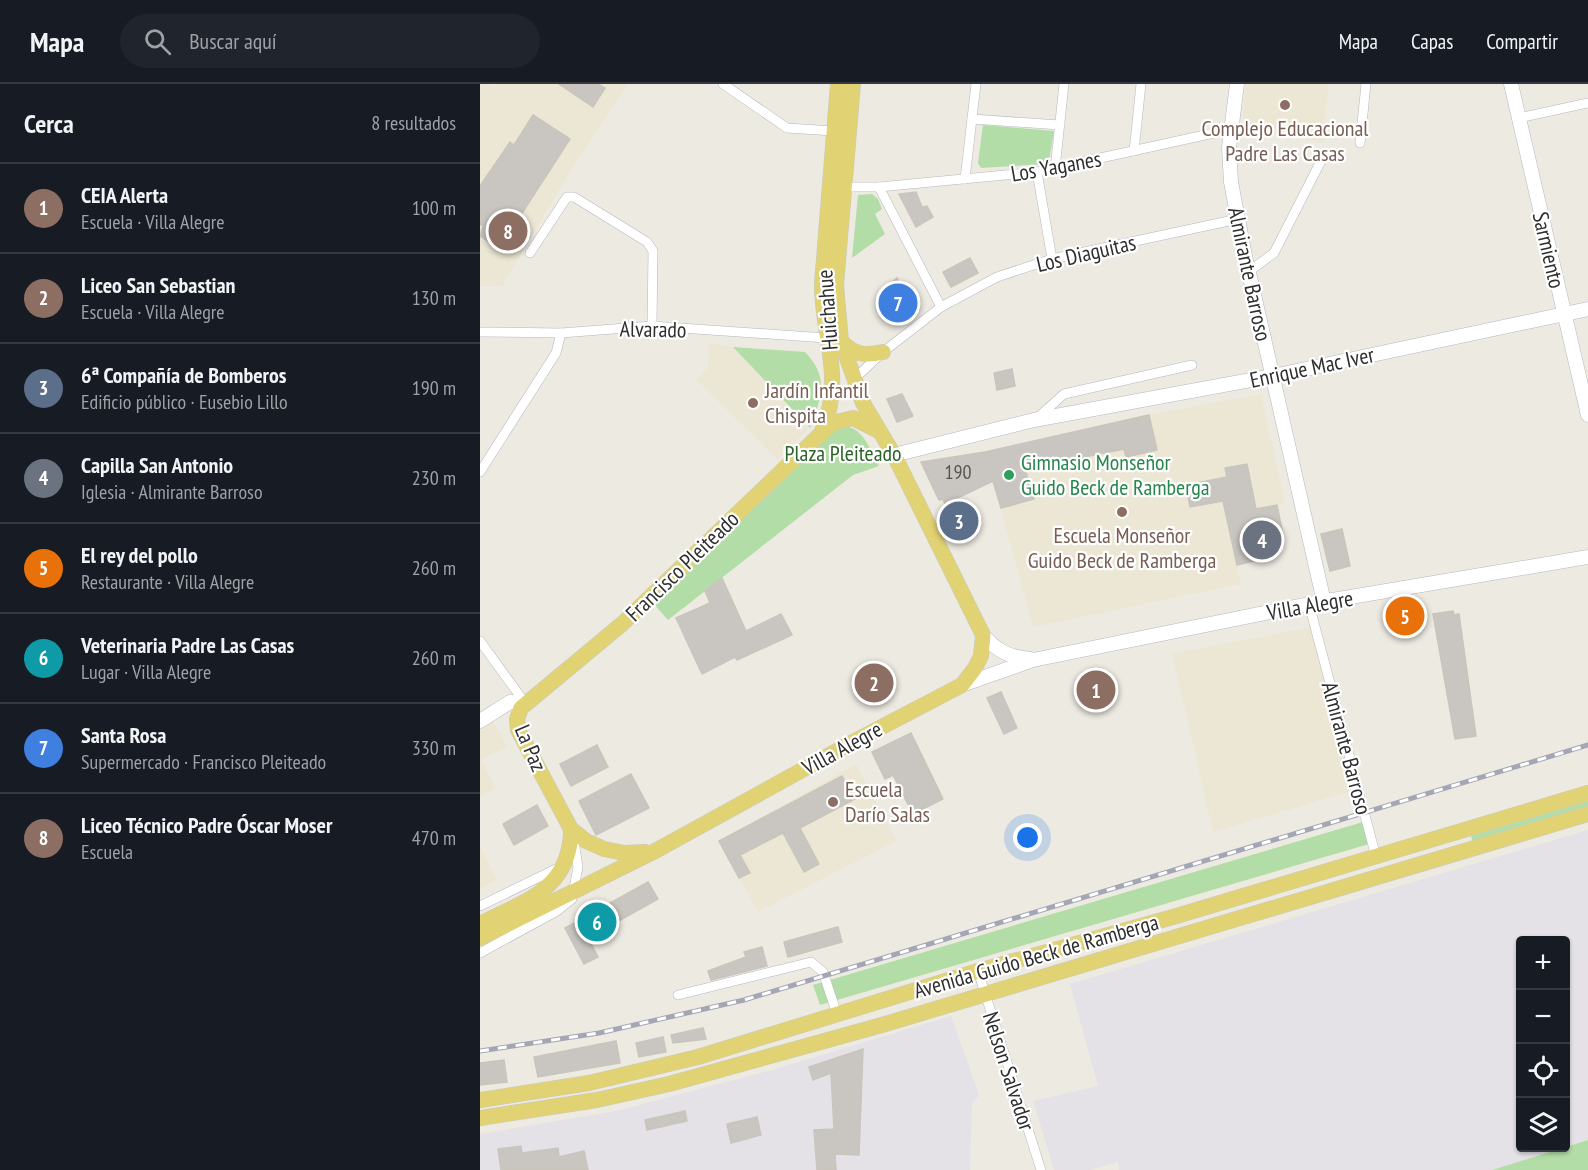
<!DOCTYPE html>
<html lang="es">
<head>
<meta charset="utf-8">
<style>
  :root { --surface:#171b24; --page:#20242c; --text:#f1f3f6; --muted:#9ea1a6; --line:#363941; --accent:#db2777 }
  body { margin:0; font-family:"PT Sans Narrow",sans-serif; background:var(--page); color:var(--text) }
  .controls { position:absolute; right:18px; bottom:18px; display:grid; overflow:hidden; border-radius:6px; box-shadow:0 2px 4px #0004 }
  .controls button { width:54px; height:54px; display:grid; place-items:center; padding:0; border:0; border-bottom:2px solid var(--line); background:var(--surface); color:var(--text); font:30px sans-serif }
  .you { position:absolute; left:548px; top:754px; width:21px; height:21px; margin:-15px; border:4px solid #fff; border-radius:50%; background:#1a73e8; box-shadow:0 0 0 9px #1a73e833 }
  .badge { display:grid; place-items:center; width:39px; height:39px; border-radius:50%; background:var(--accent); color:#fff; font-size:20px; font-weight:700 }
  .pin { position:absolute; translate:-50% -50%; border:3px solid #fff; box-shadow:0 2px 6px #0006 }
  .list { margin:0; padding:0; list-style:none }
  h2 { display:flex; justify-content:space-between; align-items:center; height:78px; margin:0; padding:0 24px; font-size:26px }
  h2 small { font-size:20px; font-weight:400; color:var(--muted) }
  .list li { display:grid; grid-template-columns:39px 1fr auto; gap:18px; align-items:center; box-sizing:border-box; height:90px; padding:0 24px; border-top:2px solid var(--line) }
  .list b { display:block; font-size:22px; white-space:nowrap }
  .list p { margin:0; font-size:20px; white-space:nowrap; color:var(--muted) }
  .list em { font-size:20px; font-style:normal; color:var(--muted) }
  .icon { flex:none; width:33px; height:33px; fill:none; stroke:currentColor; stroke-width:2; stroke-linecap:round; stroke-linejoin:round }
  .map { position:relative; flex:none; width:1108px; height:1086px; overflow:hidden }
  header { display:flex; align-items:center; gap:36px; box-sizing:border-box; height:84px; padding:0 30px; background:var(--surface); border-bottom:2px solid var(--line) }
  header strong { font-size:28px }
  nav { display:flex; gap:33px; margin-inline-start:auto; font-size:21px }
  .search { width:420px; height:54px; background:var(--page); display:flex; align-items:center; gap:15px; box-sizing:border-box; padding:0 21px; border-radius:33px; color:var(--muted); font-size:22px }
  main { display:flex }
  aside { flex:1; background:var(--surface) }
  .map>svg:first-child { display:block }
  .industrial { fill:#e4e2e7 }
  .education { fill:#ece7d4 }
  .green { fill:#b3dda6 }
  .building { fill:#c9c6c1; stroke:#c9c5bc; stroke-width:1.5 }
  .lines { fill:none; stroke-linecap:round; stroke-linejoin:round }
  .street-casing { stroke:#b6b7c0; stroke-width:10 }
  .secondary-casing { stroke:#b6b7c0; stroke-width:15 }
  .primary-casing { stroke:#c9c9c9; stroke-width:16 }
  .street { stroke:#fff; stroke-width:9 }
  .secondary { stroke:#fff; stroke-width:14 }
  .primary { stroke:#e1d373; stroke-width:15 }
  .rail-casing { stroke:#a5a6b5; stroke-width:5 }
  .rail { stroke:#fff; stroke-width:3; stroke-dasharray:9; stroke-linecap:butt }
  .education-dot { fill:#8d6e63; stroke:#fff; stroke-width:2 }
  .leisure-dot { fill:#2e9e5b; stroke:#fff; stroke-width:2 }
  .labels { text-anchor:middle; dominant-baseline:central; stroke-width:4.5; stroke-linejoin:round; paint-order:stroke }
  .number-label { font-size:20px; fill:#555453 }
  .education-label { font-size:22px; fill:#785e54; stroke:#fff }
  .street-label { font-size:22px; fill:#2e2e2e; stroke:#fff }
  .park-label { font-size:22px; fill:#2b6425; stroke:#fff }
  .leisure-label { font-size:22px; fill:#27864d; stroke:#fff; text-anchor:start }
</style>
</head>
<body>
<header>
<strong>Mapa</strong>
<div class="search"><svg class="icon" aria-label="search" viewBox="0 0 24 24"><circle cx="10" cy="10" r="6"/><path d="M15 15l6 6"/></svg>Buscar aquí</div>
<nav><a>Mapa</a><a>Capas</a><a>Compartir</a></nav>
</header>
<main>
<aside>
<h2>Cerca<small>8 resultados</small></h2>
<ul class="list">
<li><span class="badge" style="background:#8d6e63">1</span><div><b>CEIA Alerta</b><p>Escuela · Villa Alegre</p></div><em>100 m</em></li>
<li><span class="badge" style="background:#8d6e63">2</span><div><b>Liceo San Sebastian</b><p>Escuela · Villa Alegre</p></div><em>130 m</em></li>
<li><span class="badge" style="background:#5c6f8a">3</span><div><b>6ª Compañía de Bomberos</b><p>Edificio público · Eusebio Lillo</p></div><em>190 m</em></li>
<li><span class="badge" style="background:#6b7280">4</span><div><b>Capilla San Antonio</b><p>Iglesia · Almirante Barroso</p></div><em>230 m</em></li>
<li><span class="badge" style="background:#e8710a">5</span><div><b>El rey del pollo</b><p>Restaurante · Villa Alegre</p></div><em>260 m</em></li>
<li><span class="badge" style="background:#0f9aa8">6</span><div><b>Veterinaria Padre Las Casas</b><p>Lugar · Villa Alegre</p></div><em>260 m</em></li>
<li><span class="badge" style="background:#3f7fe0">7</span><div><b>Santa Rosa</b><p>Supermercado · Francisco Pleiteado</p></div><em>330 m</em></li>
<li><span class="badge" style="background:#8d6e63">8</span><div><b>Liceo Técnico Padre Óscar Moser</b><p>Escuela</p></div><em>470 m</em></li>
</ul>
</aside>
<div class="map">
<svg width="1108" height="1086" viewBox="0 0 1108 1086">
  <rect width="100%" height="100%" fill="#edeae2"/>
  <g class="industrial">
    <polygon points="1108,746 1108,1056 1086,1063 1086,856 1040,856 1040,1064 1085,1064 1012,1086 639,1086 638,1078 610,1086 574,1086 553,1017 618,1002 590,900"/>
    <polygon points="471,932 499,1011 492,1019 490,1086 0,1086 0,1050 136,1027 292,986"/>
  </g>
  <g class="education">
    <polygon points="0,0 9,0 14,3 17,0 148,0 88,91 22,202 0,202"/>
    <polygon points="766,0 849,0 842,58 762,42"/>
    <polygon points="229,259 253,263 330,344 297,375 217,296 228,283"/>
    <polygon points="781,310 805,419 746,431 761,500 553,543 505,368 669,331"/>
    <polygon points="831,543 872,707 733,748 692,570"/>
    <polygon points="13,636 27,663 1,676 16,704 0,713 0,646"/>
    <polygon points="376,680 416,757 278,828 239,757"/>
    <polygon points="0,762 17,796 0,805"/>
  </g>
  <g class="green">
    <polygon points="503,41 574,47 569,77 566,80 501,84 498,79"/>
    <polygon points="392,110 398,115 402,125 395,130 405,150 372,174 378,111"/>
    <path d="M 253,263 L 325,268 C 350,294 341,314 330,344 Z"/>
    <path d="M 364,342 C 384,344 390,366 399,382 L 373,391 L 188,536 L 173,519 L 347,349 Z"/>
    <polygon points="1108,717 1108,723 993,758 991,752"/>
    <polygon points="883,738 889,760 340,921 333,901"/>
    <polygon points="1108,1056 1108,1086 1012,1086"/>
  </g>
  <g class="building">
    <polygon points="79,0 118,0 125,4 113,23"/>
    <polygon points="53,31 90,55 41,131 36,127 15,162 0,152 3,142 0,140 0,102 30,58 34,61"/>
    <polygon points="436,108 442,123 447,122 453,133 436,143 419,110"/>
    <polygon points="490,174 498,189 471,203 463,188"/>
    <polygon points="417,194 423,205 411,216 403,207"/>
    <polygon points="532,285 535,302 517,306 514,289"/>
    <polygon points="422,310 433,332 417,338 407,315"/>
    <polygon points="669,331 677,366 646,373 644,365 545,385 554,415 521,424 513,397 465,420 463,415 459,416 441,378 505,368"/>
    <polygon points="767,380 776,425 797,421 803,450 785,474 757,481 743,417 710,423 706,401 747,393 745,384"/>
    <polygon points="862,445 870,482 850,487 841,450"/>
    <polygon points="242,494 266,547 301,530 312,551 257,576 255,573 222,590 196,534 230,519 225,507"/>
    <polygon points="973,527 974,531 979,530 996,652 975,655 953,530"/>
    <polygon points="521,608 537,644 524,650 507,614"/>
    <polygon points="431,649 463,715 433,730 413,691 405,695 392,668"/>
    <polygon points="117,661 128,683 91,702 80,680"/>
    <polygon points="151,690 169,724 116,751 99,717"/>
    <polygon points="362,692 375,715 320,744 339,780 324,788 303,749 260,771 270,789 259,794 239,757"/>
    <polygon points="57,721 68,742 34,761 23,740"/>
    <polygon points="168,798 178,815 108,854 118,873 104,880 85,844"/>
    <polygon points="358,843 362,858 308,873 304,858"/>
    <polygon points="282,863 287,882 231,896 228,887 266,873 264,868"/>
    <polygon points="223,944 226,955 193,959 191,951"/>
    <polygon points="183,953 186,968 159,973 156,959"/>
    <polygon points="136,957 140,979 58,993 54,973"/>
    <polygon points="383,965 379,1071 355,1070 356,1086 337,1086 334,1046 354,1045 351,989 333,996 329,983"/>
    <polygon points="24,976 27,998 0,1001 0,979"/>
    <polygon points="205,1027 207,1037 167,1046 165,1036"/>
    <polygon points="277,1033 281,1051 251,1059 247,1040"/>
    <polygon points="41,1062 42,1069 78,1064 79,1073 104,1067 108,1086 21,1086 18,1065"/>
  </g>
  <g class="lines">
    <defs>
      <g id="street">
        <polyline points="243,0 307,44 354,47"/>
        <polyline points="1039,34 1108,19"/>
        <polyline points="492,35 580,41"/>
        <polyline points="880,59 886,0"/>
        <polyline points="654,67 661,0"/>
        <polyline points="575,85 584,0"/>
        <polyline points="557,88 572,175"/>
        <polyline points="485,95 496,0"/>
        <polyline points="365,103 399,103 557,88 752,45"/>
        <polyline points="399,103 461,223"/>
        <polyline points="50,169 87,113 94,113 167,158 173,167 172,242"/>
        <polyline points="768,188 794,169 844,71"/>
        <polyline points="0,248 81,249 172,242 346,254"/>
        <polyline points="373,296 403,268 461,223 517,193 572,175 758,135"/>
        <polyline points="556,335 584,310 712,281"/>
        <polyline points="0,388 76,269 81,249"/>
        <polyline points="829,520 896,773"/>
        <polyline points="0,557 45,619"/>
        <polyline points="0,822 80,783"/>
        <polyline points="0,869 77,827 92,815 98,783 94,757"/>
        <polyline points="498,887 561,1086"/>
        <polyline points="198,911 331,878 343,888 357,930"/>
      </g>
      <g id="secondary">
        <polyline points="757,0 749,64 751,98 764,167 844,518"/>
        <polyline points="1031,0 1108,331"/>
        <polyline points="414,371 554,336 793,292 1108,225"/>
        <path d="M 503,551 C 516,567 531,574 551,575"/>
        <polyline points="482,601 553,576 829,520 1108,473"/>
        <polyline points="0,637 30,618 45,619"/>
      </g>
      <g id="primary">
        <path d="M 361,257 C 373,271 386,272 403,268"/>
        <path d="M 342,347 C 365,295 342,254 342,200 L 358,0"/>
        <polyline points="165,768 144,769 124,765 106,757 91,745 38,646 37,635 41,624 142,540 352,339 373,334 399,347"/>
        <path d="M 0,840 C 45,817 91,805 91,745"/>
        <polyline points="0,854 177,766 373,658 482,601 495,584 501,572 503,551 414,371 383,319 361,257 356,201 373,0"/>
        <polyline points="0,1016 109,999 218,973 498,887 693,833 1108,709"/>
        <polyline points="0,1034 117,1016 189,1000 402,941 1108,730"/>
      </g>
    </defs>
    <use href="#street" class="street-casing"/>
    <use href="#secondary" class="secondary-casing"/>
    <use href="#primary" class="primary-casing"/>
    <use href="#street" class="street"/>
    <use href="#secondary" class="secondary"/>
    <use href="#primary" class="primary"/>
    <defs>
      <polyline id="rail" points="0,967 119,949 264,916 1108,661"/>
    </defs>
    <use href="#rail" class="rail-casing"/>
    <use href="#rail" class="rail"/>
  </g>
  <g class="education-dot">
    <circle cx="805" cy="21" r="6"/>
    <circle cx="273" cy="319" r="6"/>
    <circle cx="642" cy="428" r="6"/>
    <circle cx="353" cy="718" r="6"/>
  </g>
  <circle class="leisure-dot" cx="529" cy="391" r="6"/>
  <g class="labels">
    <g class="number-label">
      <text x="478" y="388">190</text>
    </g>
    <g class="education-label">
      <text x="805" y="44">Complejo Educacional<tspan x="805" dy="25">Padre Las Casas</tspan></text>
      <text x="285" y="306" text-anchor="start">Jardín Infantil<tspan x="285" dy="25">Chispita</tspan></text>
      <text x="642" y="451">Escuela Monseñor<tspan x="642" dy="25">Guido Beck de Ramberga</tspan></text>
      <text x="365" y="705" text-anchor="start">Escuela<tspan x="365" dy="25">Darío Salas</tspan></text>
    </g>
    <g class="street-label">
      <text transform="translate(576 82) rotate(-10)">Los Yaganes</text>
      <text transform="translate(1069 166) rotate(77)">Sarmiento</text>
      <text transform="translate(606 169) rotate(-13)">Los Diaguitas</text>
      <text transform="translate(770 190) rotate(78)">Almirante Barroso</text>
      <text transform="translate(347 226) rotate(-94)">Huichahue</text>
      <text transform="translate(173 245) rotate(1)">Alvarado</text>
      <text transform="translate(832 283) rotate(-12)">Enrique Mac Iver</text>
      <text transform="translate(202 482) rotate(-44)">Francisco Pleiteado</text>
      <text transform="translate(830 521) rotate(-10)">Villa Alegre</text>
      <text transform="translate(51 664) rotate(67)">La Paz</text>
      <text transform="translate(362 664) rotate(-29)">Villa Alegre</text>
      <text transform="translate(867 664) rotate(75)">Almirante Barroso</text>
      <text transform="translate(556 872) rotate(-16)">Avenida Guido Beck de Ramberga</text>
      <text transform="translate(529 987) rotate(72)">Nelson Salvador</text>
    </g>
    <g class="park-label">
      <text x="363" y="369">Plaza Pleiteado</text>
    </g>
    <g class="leisure-label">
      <text x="541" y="378">Gimnasio Monseñor<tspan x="541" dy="25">Guido Beck de Ramberga</tspan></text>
    </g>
  </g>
</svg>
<div class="controls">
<button>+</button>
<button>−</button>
<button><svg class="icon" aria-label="locate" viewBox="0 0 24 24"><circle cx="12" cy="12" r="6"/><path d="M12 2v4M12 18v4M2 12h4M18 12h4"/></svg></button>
<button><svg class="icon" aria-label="layers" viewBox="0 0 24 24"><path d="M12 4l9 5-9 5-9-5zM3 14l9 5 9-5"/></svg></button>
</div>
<div class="you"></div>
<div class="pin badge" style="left:616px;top:606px;background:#8d6e63">1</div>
<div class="pin badge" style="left:394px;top:599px;background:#8d6e63">2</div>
<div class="pin badge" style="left:479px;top:437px;background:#5c6f8a">3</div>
<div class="pin badge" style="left:782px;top:456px;background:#6b7280">4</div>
<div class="pin badge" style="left:925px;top:532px;background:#e8710a">5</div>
<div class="pin badge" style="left:117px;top:838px;background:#0f9aa8">6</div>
<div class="pin badge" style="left:418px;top:219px;background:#3f7fe0">7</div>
<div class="pin badge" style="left:28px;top:147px;background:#8d6e63">8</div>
</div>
</main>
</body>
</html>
